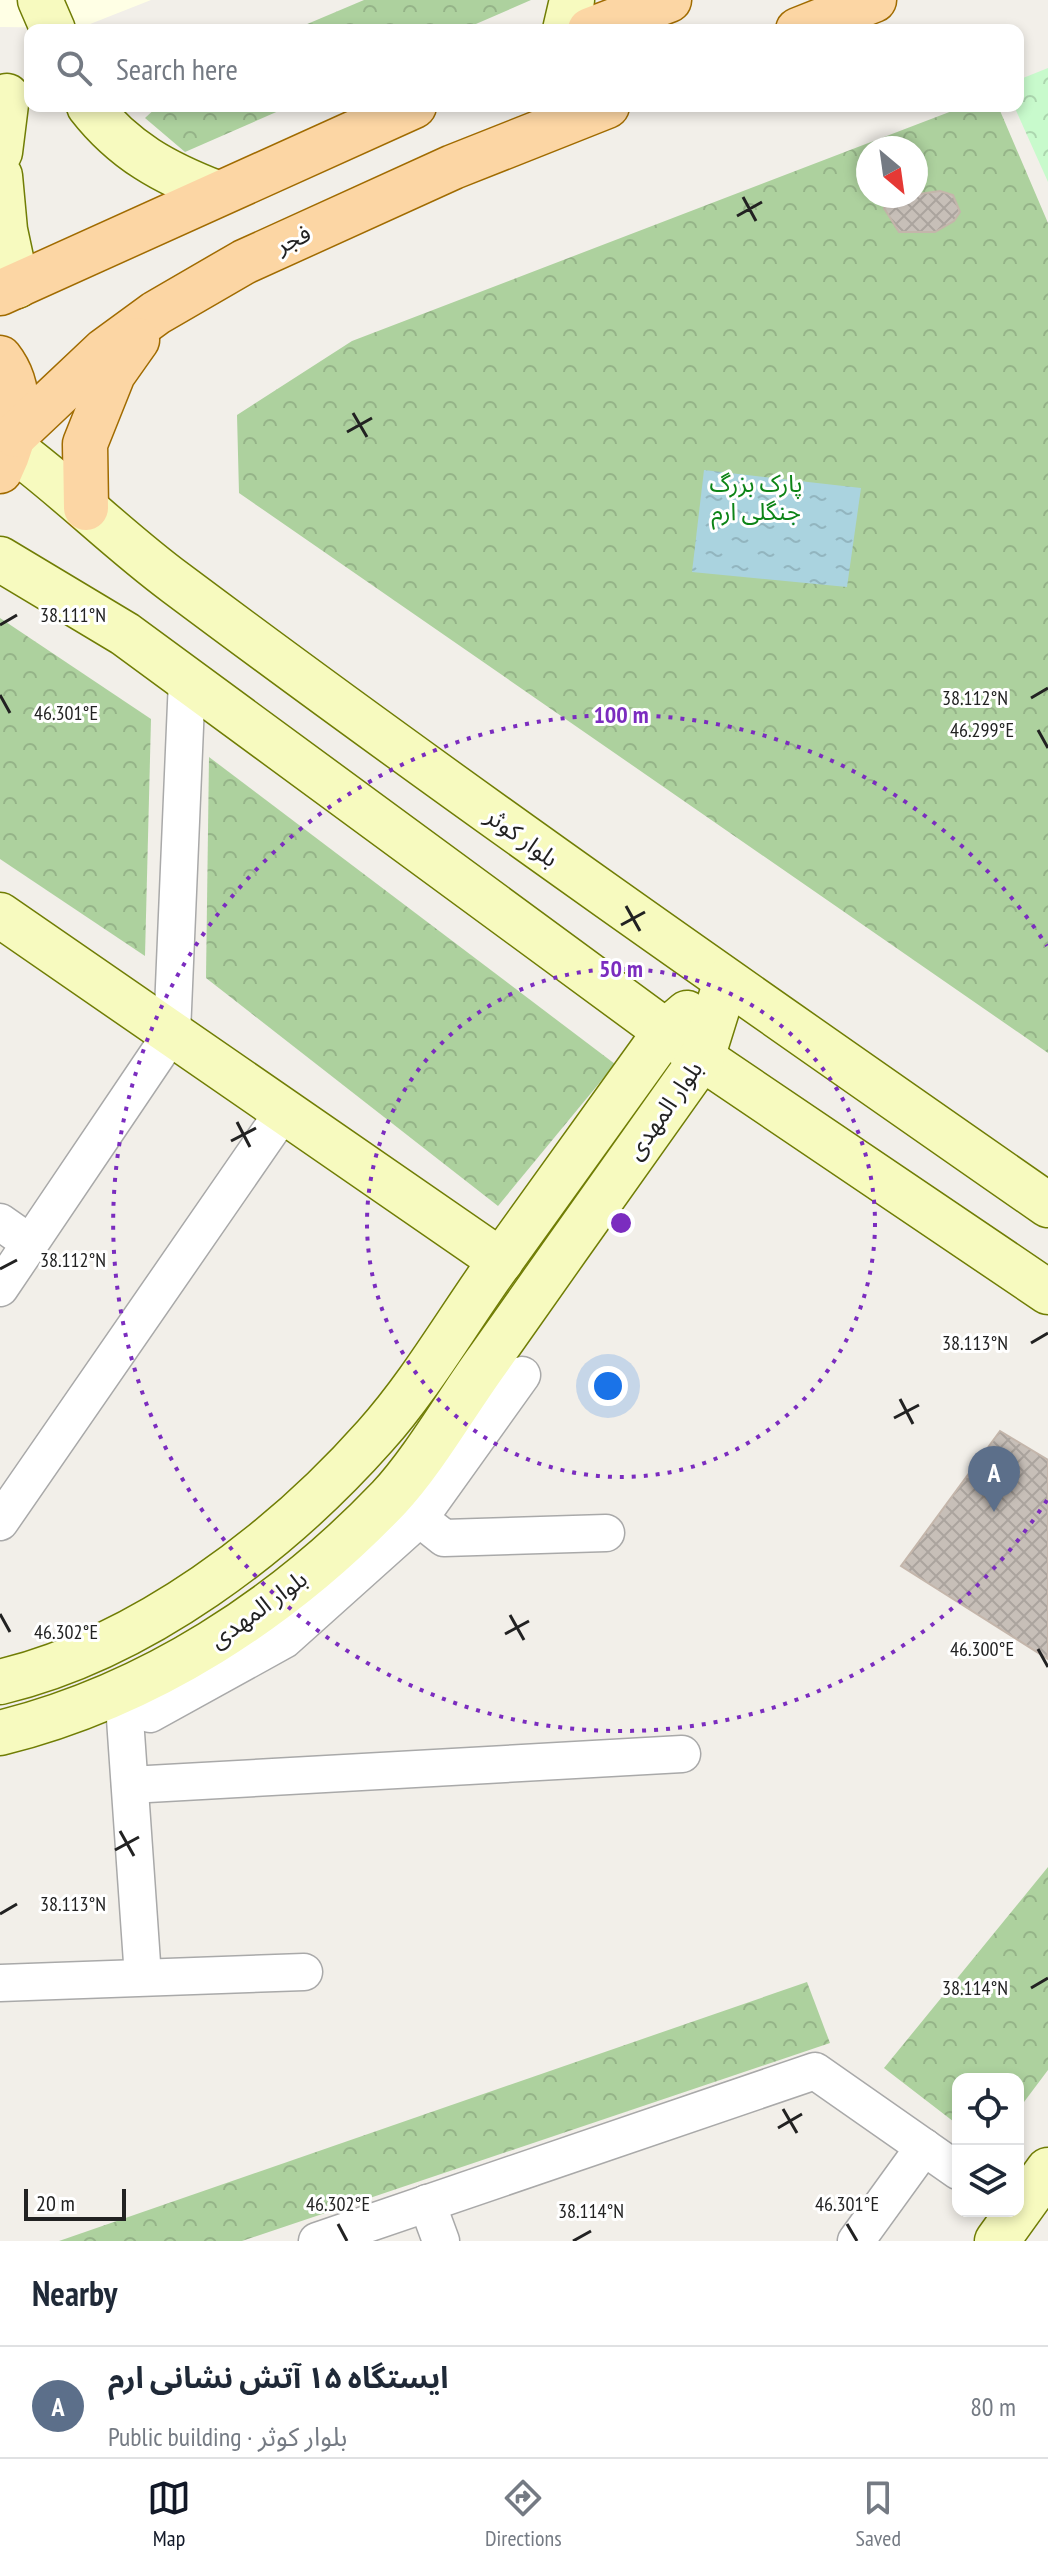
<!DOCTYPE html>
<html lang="en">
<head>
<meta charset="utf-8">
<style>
  :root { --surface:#fff; --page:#f6f6f7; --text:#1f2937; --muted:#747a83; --line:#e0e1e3; --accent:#111827 }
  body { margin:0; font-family:"PT Sans Narrow","Noto Sans Arabic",sans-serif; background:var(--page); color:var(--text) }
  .controls { position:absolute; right:24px; bottom:24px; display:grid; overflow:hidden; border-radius:16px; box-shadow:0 4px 12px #0003 }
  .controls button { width:72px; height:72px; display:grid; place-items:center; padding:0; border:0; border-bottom:2px solid var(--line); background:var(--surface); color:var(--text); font:40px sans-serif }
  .compass { position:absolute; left:856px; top:136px; width:72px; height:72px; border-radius:50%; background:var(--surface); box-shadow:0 4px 12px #0003; rotate:151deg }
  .scale { position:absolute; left:24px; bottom:20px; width:102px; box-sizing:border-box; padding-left:8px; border:4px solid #222; border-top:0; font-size:22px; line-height:28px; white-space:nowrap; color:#222; -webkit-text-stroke:6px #fff; paint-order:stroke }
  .you { position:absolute; left:608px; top:1386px; width:28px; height:28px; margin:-20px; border:6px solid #fff; border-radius:50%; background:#1a73e8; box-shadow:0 0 0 12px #1a73e833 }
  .badge { display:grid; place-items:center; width:52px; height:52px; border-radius:50%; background:var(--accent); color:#fff; font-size:26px; font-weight:700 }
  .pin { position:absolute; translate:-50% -66px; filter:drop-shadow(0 2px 4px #0008) }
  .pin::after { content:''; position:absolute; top:42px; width:28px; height:24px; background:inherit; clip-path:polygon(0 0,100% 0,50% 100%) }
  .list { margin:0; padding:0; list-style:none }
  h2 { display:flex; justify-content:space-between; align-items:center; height:104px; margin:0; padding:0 32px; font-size:34px }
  h2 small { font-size:26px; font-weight:400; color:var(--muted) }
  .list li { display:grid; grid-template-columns:52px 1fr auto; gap:24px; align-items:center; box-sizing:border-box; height:112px; padding:0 32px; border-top:2px solid var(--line) }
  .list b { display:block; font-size:30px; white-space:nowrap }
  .list p { margin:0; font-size:26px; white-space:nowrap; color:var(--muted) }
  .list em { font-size:26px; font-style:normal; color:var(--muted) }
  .icon { flex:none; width:44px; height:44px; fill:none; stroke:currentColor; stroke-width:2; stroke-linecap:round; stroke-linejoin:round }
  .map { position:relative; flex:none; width:1048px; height:2241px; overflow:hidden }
  .search { position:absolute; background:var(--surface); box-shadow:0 4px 12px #0003; left:24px; right:24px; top:24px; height:88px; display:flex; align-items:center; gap:20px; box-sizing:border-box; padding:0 28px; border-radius:16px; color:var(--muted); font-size:30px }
  .sheet { height:216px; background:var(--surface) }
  nav { display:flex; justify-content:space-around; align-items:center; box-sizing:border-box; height:112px; border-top:2px solid var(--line); background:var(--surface); font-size:22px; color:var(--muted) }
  nav a { display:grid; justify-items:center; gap:4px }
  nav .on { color:var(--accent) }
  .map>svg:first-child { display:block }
  .education { fill:#ffffe5 }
  .forest { fill:url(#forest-crowns); fill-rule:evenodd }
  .park { fill:url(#park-crowns) }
  .water { fill:url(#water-ripples) }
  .building { fill:url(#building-cross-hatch); stroke:#c4b6ab; stroke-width:2 }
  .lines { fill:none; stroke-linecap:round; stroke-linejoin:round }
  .street-casing { stroke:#a9a9a9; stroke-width:39 }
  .secondary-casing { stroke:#707d05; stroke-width:47 }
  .primary-casing { stroke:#a06b00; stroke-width:47 }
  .street { stroke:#fff; stroke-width:36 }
  .secondary { stroke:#f7fabf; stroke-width:44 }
  .primary { stroke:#fcd6a4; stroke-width:44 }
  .ticks { fill:none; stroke:#222; stroke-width:3 }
  .ring { fill:none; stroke:#7b2cbf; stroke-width:4; stroke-dasharray:4 8 }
  .labels { text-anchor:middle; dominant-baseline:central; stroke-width:6; stroke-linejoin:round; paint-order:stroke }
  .street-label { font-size:24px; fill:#222; stroke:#fff }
  .park-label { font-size:24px; fill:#0c8416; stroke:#fff }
  .ticks-label { font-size:20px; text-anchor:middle; fill:#222; stroke:#fff; stroke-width:6; stroke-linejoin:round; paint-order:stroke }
  .centre { fill:#7b2cbf; stroke:#fff; stroke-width:4 }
  .ring-label { font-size:24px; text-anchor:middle; font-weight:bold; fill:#7b2cbf; stroke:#fff; stroke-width:6; stroke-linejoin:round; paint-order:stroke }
</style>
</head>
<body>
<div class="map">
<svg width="1048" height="2241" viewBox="0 0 1048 2241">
  <defs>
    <pattern id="forest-crowns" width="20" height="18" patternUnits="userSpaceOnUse" patternTransform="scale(2)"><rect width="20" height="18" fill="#add19e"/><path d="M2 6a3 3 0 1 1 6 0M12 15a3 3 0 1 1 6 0" fill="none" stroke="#95b388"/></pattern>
    <pattern id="park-crowns" width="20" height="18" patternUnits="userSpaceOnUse" patternTransform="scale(2)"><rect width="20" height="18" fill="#c8facc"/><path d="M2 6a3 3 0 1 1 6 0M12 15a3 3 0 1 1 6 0" fill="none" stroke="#acd6af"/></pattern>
    <pattern id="water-ripples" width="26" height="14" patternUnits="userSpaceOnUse" patternTransform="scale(2)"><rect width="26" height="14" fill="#aad3df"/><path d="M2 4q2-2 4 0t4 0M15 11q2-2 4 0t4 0" fill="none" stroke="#92b5bf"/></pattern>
    <pattern id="building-cross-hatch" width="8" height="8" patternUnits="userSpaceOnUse" patternTransform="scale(2)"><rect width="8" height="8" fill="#c7bfb8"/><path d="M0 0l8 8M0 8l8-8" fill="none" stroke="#aba49e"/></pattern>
  </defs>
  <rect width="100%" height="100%" fill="#f2efe9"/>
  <polygon class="education" points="0,0 151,0 80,28 0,27"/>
  <g class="forest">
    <polygon points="364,0 531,0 462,30 293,30"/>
    <polygon points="158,106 290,106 185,152 145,118"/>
    <path d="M 965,106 L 998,106 L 1048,223 L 1048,1053 L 239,493 L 237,415 L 352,341 ZM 868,148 L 916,148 L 916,196 L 868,196 Z"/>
    <polygon points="0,618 151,719 145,956 0,859"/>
    <polygon points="209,757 615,1064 498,1206 206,978"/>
    <polygon points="1048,1867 1048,2070 1018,2110 1018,2079 958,2079 958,2125 884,2068"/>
    <polygon points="807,1982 830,2043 242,2241 59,2241"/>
  </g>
  <polygon class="park" points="1048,68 1048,182 1014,106 1018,106 1018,80"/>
  <polygon class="water" points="704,470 861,488 847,587 692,572"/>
  <g class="building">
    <polygon points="940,191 953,195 960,212 954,221 935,232 899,232 884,208 905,196"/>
    <polygon points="1000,1431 1048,1460 1048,1659 901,1566"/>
  </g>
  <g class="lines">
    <defs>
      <g id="street">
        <polyline points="0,1222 30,1243"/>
        <polyline points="0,1288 172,1033 187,680"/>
        <polyline points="400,1503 444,1538 606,1533"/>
        <polyline points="0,1522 284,1111"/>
        <polyline points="123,1690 143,1977"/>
        <polyline points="150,1714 284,1640 419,1519 522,1375"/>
        <polyline points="130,1785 682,1754"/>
        <polyline points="0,1983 304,1972"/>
        <polyline points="427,2203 441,2241"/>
        <polyline points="317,2241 815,2071 958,2171"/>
        <polyline points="856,2241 924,2147"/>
      </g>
      <g id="secondary">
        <polyline points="40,0 53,30"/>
        <polyline points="565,30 572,0"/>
        <path d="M 89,106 C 124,151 165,173 217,193"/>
        <polyline points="0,152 7,96"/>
        <polyline points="0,176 5,230 17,286"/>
        <path d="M 12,448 C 69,490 119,541 176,583 C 462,797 755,1001 1048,1205"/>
        <polyline points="0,559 125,634 702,1058 1048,1292"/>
        <polyline points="0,915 501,1261"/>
        <path d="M 0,1682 C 142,1648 280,1543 375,1436 C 419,1387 454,1327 492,1273 C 550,1193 608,1112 666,1031 L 687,1013"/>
        <path d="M 0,1733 C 149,1696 283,1609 389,1498 C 423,1462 458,1401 488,1360 C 559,1259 630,1159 702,1058 L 726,981"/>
        <polyline points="997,2241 1048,2170"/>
      </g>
      <g id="primary">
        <polyline points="590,30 669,0"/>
        <polyline points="798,30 874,0"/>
        <polyline points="0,293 414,106"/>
        <path d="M 0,358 C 26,391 17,437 0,471"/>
        <polyline points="15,435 104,351 156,313 244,262 453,167 607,106"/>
        <polyline points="86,508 85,444 113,374 137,340"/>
      </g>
    </defs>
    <use href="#street" class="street-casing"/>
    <use href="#secondary" class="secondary-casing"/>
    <use href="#primary" class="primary-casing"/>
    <use href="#street" class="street"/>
    <use href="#secondary" class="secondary"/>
    <use href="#primary" class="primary"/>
  </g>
  <path class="ticks" d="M 743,197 L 756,221M 737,216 L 762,202M 353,413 L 367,437M 347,432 L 372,418M 0,625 L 17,615M 0,695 L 10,713M 1031,698 L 1048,688M 1038,730 L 1048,748M 626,906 L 640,931M 621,925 L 645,912M 237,1122 L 250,1147M 231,1141 L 256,1128M 0,1269 L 17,1260M 1031,1343 L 1048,1333M 900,1399 L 913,1424M 894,1418 L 919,1405M 0,1614 L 10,1632M 510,1615 L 524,1640M 505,1634 L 529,1621M 1038,1649 L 1048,1667M 120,1831 L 134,1856M 115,1850 L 139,1837M 0,1914 L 17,1904M 1031,1988 L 1048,1978M 783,2109 L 797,2133M 778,2128 L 802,2114M 338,2224 L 347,2241M 847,2224 L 857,2241M 573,2241 L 591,2231"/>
  <g class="ring">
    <circle cx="621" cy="1223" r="254"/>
    <path d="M1047 1500A508 508 0 1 1 1047 946"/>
  </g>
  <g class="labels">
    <g class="street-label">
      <text transform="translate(293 239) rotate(-25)">فجر</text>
      <text transform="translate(522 837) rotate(36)">بلوار کوثر</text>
      <text transform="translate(664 1110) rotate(-55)">بلوار المهدی</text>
      <text transform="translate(258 1609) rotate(-36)">بلوار المهدی</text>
    </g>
    <g class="park-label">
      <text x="756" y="483">پارک بزرگ<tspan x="756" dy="28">جنگلی ارم</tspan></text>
    </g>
  </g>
  <g class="ticks-label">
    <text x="73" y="622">38.111°N</text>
    <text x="975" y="705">38.112°N</text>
    <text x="66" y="720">46.301°E</text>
    <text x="982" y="737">46.299°E</text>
    <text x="73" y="1267">38.112°N</text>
    <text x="975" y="1350">38.113°N</text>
    <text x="66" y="1639">46.302°E</text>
    <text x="982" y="1656">46.300°E</text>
    <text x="73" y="1911">38.113°N</text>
    <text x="975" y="1995">38.114°N</text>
    <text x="338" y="2211">46.302°E</text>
    <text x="847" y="2211">46.301°E</text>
    <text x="591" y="2218">38.114°N</text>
  </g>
  <circle cx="621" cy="1223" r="12" class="centre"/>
  <g class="ring-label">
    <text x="621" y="723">100 m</text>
    <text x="621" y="977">50 m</text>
  </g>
</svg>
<div class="controls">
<button><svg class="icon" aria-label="locate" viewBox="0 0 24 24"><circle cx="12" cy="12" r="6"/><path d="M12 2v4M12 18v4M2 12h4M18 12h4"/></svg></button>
<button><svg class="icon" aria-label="layers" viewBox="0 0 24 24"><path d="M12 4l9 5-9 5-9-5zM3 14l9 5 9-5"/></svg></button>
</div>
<svg class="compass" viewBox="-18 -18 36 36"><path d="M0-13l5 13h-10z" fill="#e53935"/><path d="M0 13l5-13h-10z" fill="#747a83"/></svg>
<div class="scale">20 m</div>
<div class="you"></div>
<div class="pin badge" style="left:994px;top:1512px;background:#5c6f8a">A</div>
<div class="search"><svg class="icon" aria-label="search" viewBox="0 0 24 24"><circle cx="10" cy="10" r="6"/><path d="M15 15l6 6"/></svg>Search here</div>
</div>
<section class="sheet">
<h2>Nearby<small></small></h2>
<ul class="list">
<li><span class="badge" style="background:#5c6f8a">A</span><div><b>ایستگاه ۱۵ آتش نشانی ارم</b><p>Public building · بلوار کوثر</p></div><em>80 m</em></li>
</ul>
</section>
<nav>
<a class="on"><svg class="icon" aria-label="map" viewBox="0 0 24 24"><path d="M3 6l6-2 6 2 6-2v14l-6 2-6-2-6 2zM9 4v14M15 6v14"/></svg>Map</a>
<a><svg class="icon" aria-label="directions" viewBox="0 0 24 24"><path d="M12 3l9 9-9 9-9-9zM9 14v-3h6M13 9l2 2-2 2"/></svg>Directions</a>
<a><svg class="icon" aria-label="saved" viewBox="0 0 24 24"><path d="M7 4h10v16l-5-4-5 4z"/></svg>Saved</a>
</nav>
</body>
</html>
